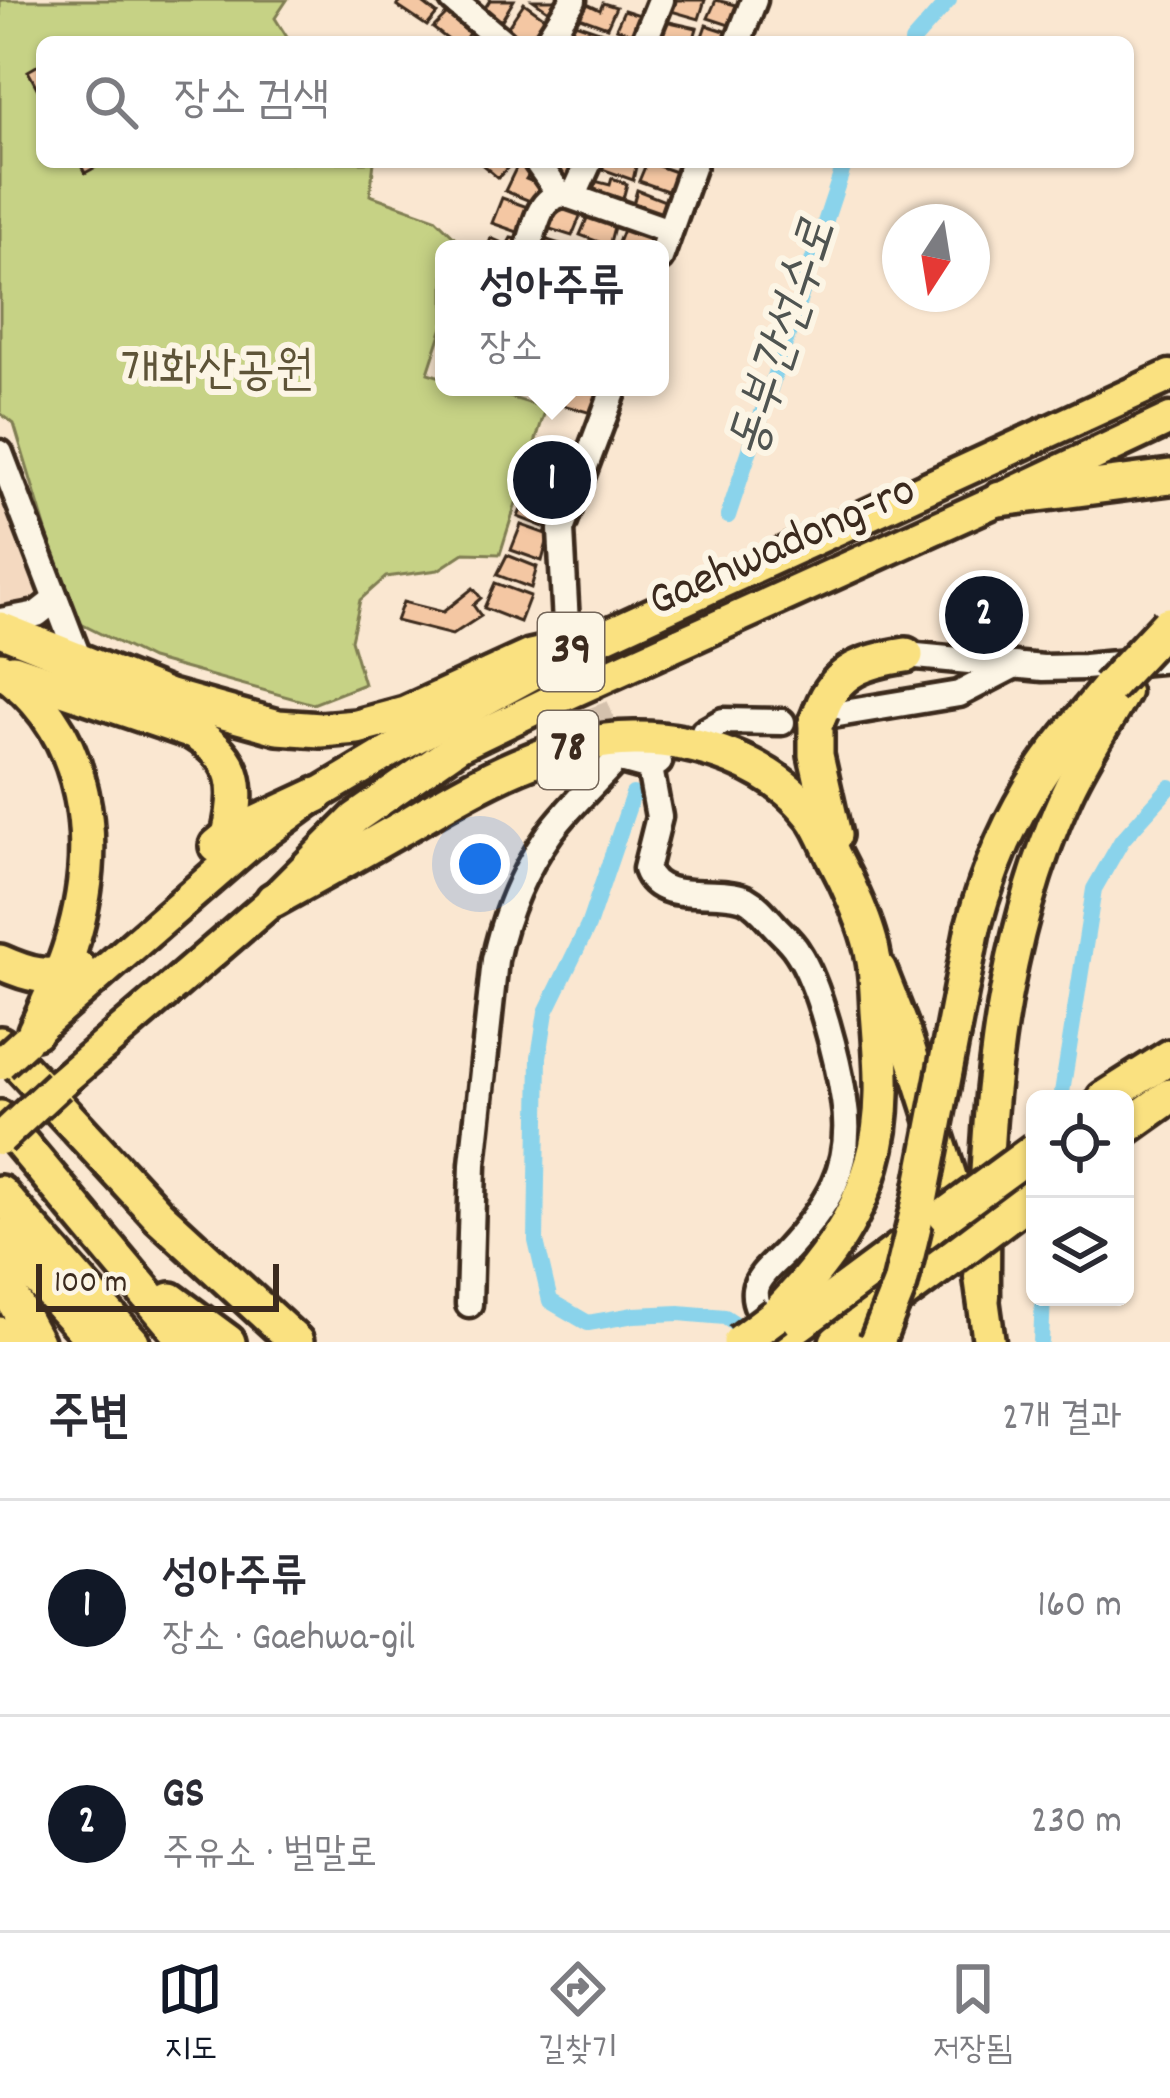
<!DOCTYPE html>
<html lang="ko">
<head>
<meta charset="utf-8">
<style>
  :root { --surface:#fff; --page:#f7f7f7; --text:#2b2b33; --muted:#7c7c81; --line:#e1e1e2; --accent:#111827 }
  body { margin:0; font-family:Dekko,"Poor Story",sans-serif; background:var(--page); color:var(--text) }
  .controls { position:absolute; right:36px; bottom:36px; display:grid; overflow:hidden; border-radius:18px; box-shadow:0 3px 9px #0004 }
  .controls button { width:108px; height:108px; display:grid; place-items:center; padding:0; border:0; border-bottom:3px solid var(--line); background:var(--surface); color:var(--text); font:60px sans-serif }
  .compass { position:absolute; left:882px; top:204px; width:108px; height:108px; border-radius:50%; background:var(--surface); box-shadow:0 3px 9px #0004; rotate:192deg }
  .scale { position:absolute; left:36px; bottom:30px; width:243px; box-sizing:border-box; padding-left:12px; border:6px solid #3b2a1e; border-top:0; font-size:33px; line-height:42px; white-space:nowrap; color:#3b2a1e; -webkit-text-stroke:9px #fcf5e5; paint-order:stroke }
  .you { position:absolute; left:480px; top:864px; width:42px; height:42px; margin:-30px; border:9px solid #fff; border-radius:50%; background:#1a73e8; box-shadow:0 0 0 18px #1a73e833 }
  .badge { display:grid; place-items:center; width:78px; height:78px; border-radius:50%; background:var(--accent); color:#fff; font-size:39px; font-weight:700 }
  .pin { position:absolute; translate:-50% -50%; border:6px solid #fff; box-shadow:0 3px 12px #0006 }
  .popup { position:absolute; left:435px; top:240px; width:234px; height:156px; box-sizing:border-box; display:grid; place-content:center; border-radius:18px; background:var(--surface); filter:drop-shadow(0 3px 9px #0005); font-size:39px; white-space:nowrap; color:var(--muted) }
  .popup b { font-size:45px; color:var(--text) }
  .popup::after { content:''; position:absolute; left:50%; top:100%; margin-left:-24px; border:24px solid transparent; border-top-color:var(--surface) }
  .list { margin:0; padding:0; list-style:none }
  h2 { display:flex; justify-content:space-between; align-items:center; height:156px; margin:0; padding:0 48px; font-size:51px }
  h2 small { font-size:39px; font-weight:400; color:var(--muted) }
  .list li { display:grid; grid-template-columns:78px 1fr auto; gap:36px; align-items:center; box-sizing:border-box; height:216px; padding:0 48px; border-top:3px solid var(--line) }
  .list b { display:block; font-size:45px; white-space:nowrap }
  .list p { margin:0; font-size:39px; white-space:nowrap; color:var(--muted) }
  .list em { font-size:39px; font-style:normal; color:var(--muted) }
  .icon { flex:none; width:66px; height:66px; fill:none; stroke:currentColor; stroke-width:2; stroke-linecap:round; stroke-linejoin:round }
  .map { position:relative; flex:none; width:1170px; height:1342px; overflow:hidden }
  .search { position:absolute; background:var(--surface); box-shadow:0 3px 9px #0004; left:36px; right:36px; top:36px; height:132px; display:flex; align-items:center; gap:30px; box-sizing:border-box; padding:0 42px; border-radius:18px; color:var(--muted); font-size:45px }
  .sheet { height:588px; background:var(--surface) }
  nav { display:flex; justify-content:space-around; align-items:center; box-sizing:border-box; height:168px; border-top:3px solid var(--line); background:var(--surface); font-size:33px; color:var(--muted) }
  nav a { display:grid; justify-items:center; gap:6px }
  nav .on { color:var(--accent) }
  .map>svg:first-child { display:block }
  .built { fill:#f4d9c0 }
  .green { fill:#c6d285; stroke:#807e52; stroke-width:3 }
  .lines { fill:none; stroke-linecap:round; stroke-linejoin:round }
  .canal { stroke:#8ad3eb; stroke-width:16 }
  .building { fill:#f4c7a3; stroke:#3b2a1e; stroke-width:3 }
  .minor-tunnel { stroke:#d4c1ad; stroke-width:24; stroke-dasharray:24 12; stroke-linecap:butt }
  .minor-casing { stroke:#3b2a1e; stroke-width:33 }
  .major-casing { stroke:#3b2a1e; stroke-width:39 }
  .highway-casing { stroke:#3b2a1e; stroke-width:42 }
  .minor { stroke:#fcf5e5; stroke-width:24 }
  .major { stroke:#fae180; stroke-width:30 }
  .highway { stroke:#fae180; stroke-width:33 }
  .major-bridge-casing { stroke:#3b2a1e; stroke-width:39; stroke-linecap:butt }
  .highway-bridge-casing { stroke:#3b2a1e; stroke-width:42; stroke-linecap:butt }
  .major-bridge { stroke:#fae180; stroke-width:30 }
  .highway-bridge { stroke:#fae180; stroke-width:33 }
  .labels { text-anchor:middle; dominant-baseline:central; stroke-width:12; stroke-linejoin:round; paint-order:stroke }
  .shield { fill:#fcf5e5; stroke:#75675a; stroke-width:3 }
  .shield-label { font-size:45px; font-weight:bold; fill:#3b2a1e }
  .park-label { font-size:48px; fill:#5e5438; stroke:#fcf5e5 }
  .street-label { font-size:48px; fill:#3b2a1e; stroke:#fcf5e5 }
  .water-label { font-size:51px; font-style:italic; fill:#4f5451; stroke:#fcf5e5 }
</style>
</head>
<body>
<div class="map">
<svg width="1170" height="1342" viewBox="0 0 1170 1342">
  <rect width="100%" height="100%" fill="#fae7d1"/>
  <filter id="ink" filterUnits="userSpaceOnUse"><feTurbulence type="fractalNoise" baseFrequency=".00833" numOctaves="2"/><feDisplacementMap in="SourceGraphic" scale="24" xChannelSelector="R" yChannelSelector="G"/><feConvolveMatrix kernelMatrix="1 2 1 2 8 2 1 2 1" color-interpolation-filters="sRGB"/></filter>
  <g filter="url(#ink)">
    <polygon class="built" points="0,485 39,596 12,614 0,609"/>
    <polygon class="green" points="0,0 287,0 275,18 290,42 42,42 42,162 374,162 370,195 435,218 467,249 444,249 444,324 428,373 444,378 444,387 476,387 546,408 500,554 464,553 438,570 386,577 360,600 351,640 364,684 313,704 151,659 73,620 14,424 0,413"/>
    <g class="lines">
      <g class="canal">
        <polyline points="912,42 949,0"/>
        <polyline points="728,516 845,162"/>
        <polyline points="633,794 588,926 546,1012 539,1057 536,1241 550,1301 588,1323 634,1315 679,1313 725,1317 754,1336"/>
        <polyline points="1061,1099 1094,889 1122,840 1170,787"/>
        <polyline points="1041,1342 1043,1297"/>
      </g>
    </g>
    <g class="building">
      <polygon points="403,0 428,0 424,4 437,14 427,26 397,6"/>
      <polygon points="490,0 514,0 500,23 481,14"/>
      <polygon points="533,0 563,0 553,14"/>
      <polygon points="675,0 705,0 699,19 671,11"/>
      <polygon points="716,0 744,7 735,27 708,18"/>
      <polygon points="524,3 545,18 531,42 515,42 503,34"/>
      <polygon points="585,3 600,10 603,3 616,7 607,27 577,16"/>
      <polygon points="624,10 649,18 642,38 616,28"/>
      <polygon points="447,14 469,33 463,42 451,42 433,28"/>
      <polygon points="665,21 697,28 693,42 658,39"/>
      <polygon points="575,23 602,32 598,42 566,40"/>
      <polygon points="706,25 734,34 731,42 700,42"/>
      <polygon points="42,63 42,97 28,71"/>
      <polygon points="79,162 105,162 85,173"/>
      <polygon points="479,162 513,162 498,178"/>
      <polygon points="547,162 570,162 577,174 561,182"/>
      <polygon points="602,162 637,162 633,180 599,168"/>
      <polygon points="647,162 681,174 673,193 639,181"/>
      <polygon points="518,164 531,171 526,179 545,187 530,201 505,191"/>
      <polygon points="612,178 627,184 621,206 587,195 591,180 610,185"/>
      <polygon points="637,190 670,203 663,222 631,211"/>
      <polygon points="502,198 533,209 526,235 492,223"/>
      <polygon points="555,207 581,214 572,236 547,228"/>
      <polygon points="588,216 614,227 609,246 580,235"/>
      <polygon points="624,227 657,241 654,249 616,248"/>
      <polygon points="491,238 507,245 511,238 522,240 519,249 487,249"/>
      <polygon points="541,238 569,247 568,249 537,249"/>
      <polygon points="560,387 602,387 595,414 555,403"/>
      <polygon points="554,465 572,477 569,490 554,483 551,495 531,487 536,469 552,475"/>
      <polygon points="527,495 564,508 554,531 518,517"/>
      <polygon points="521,525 549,535 542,561 511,550"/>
      <polygon points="507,555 537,567 531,588 497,575"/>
      <polygon points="495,583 530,596 520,622 484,608"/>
      <polygon points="473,588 481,598 473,605 481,616 452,635 396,621 403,602 443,612"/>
    </g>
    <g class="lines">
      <polyline class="minor-tunnel" points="571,638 614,752"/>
      <defs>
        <g id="minor">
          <polyline points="453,0 503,42"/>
          <polyline points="546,42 573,0"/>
          <polyline points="644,42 661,0"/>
          <polyline points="738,42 754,0"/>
          <polyline points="537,162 558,192 669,231"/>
          <path d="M 528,249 C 538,220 538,192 575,193 L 589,162"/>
          <polyline points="660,258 694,162"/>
          <polyline points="0,453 80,662"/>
          <polyline points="0,621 37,614 55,600"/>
          <polyline points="566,624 561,530 615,387"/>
          <polyline points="906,655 1043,668 1084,667 1170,659"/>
          <polyline points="832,715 959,694 1015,665"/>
          <polyline points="704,732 723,721 782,722"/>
          <path d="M 650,768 L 659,817 L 646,869 C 659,906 717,886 746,899 C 757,905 765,915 773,924 C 781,933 791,941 797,951 C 819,983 838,1061 844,1100 C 855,1167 827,1207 783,1254 C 773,1264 757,1276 755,1290 C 753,1306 765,1319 773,1331"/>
          <path d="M 469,1304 L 473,1164 L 495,960 C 505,913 524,869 552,830 C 571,805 596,782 617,759 L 650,768 L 659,762"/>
        </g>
        <g id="major">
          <polyline points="880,969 902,1025 966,1225"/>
          <polyline points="34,1032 249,845 317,795 384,755 587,644 1170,376"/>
          <polyline points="58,1085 273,900 355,818 460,745 545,704 1000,499 1170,419"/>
          <polyline points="980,1277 989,1342"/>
          <path d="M 984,1296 C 983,1129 996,949 1066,795 C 1082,759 1105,726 1124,692"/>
        </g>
        <g id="highway">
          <polyline points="1000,499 1170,477"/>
          <polyline points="0,629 170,697 278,727 321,730 357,727 405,714 530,657 587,644"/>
          <path d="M 0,669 C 91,732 102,846 71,945 C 62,975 48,1003 35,1031"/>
          <path d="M 13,671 L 193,732 C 239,760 240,787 229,836"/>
          <path d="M 821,711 C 836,669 866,661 906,655"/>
          <polyline points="816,723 816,755 834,835"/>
          <polyline points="217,846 229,836 317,795"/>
          <path d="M 273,900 C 315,877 358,853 400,829 C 472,787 547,740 634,739 C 697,738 773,764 812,815 C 821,826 827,842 833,855 C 847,881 869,928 873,956 C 877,974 877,993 878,1011 C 882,1062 887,1113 872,1164 C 855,1225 819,1270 776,1315"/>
          <path d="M 973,927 C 988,871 1010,819 1042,771 C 1061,742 1086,715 1108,688"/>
          <path d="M 0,962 C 29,975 48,981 78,968"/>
          <polyline points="0,1044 159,1216 296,1342"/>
          <polyline points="1104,1099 1170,1057"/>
          <polyline points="0,1118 187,1342"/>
          <polyline points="1125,1128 1170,1096"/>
          <polyline points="0,1193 132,1342"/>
          <polyline points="0,1236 95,1342"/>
          <polyline points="0,1275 36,1342"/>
          <polyline points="171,1300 228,1342"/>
          <polyline points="791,1330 946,1215"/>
          <polyline points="0,1334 5,1342"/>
          <polyline points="837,1342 954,1256"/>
        </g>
      </defs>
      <use href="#minor" class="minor-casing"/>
      <use href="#major" class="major-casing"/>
      <use href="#highway" class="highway-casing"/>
      <use href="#minor" class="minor"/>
      <use href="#major" class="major"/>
      <use href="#highway" class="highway"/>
      <defs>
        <g id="major-bridge">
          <polyline points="0,1064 25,1041"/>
          <polyline points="0,1139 58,1085"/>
        </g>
        <g id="highway-bridge">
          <polyline points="1108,688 1168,624"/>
          <polyline points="816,723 821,711"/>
          <polyline points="946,1215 1035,1150"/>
          <polyline points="954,1256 1035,1195"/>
          <polyline points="740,1342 776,1315"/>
          <polyline points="877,1342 900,1284 920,1201 973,927"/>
        </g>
      </defs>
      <use href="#major-bridge" class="major-bridge-casing"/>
      <use href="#highway-bridge" class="highway-bridge-casing"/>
      <use href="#major-bridge" class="major-bridge"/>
      <use href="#highway-bridge" class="highway-bridge"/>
    </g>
  </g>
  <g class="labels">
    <g class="shield">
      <rect x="538" y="613" width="66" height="78" rx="9"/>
      <rect x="538" y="711" width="60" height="78" rx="9"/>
    </g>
    <g class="shield-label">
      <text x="571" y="652">39</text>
      <text x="568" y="750">78</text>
    </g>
    <g class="park-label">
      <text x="217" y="373">개화산공원</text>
    </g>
    <g class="street-label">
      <text transform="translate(783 548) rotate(-24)">Gaehwadong-ro</text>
    </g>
    <g class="water-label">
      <text transform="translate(786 339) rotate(-72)">동부간선수로</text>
    </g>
  </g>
</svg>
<div class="controls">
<button><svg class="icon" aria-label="locate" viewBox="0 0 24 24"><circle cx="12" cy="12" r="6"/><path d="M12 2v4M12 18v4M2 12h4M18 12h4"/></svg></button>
<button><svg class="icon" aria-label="layers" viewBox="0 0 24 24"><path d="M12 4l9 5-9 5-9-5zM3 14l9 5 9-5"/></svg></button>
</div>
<svg class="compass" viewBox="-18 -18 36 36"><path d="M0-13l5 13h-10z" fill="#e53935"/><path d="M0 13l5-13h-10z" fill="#7c7c81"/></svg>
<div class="scale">100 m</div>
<div class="you"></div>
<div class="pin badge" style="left:552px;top:480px">1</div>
<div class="popup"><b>성아주류</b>장소</div>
<div class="pin badge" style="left:984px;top:615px">2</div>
<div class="search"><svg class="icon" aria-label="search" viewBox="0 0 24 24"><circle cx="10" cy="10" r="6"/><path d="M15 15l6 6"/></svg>장소 검색</div>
</div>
<section class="sheet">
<h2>주변<small>2개 결과</small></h2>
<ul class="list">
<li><span class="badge">1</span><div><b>성아주류</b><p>장소 · Gaehwa-gil</p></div><em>160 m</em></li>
<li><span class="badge">2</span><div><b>GS</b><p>주유소 · 벌말로</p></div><em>230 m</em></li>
</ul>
</section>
<nav>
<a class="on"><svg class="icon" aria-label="map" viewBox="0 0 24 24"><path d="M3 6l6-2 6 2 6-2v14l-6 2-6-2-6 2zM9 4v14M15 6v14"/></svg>지도</a>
<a><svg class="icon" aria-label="directions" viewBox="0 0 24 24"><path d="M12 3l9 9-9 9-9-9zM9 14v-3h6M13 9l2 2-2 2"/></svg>길찾기</a>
<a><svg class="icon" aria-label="saved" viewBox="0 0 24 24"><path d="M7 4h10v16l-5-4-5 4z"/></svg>저장됨</a>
</nav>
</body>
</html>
